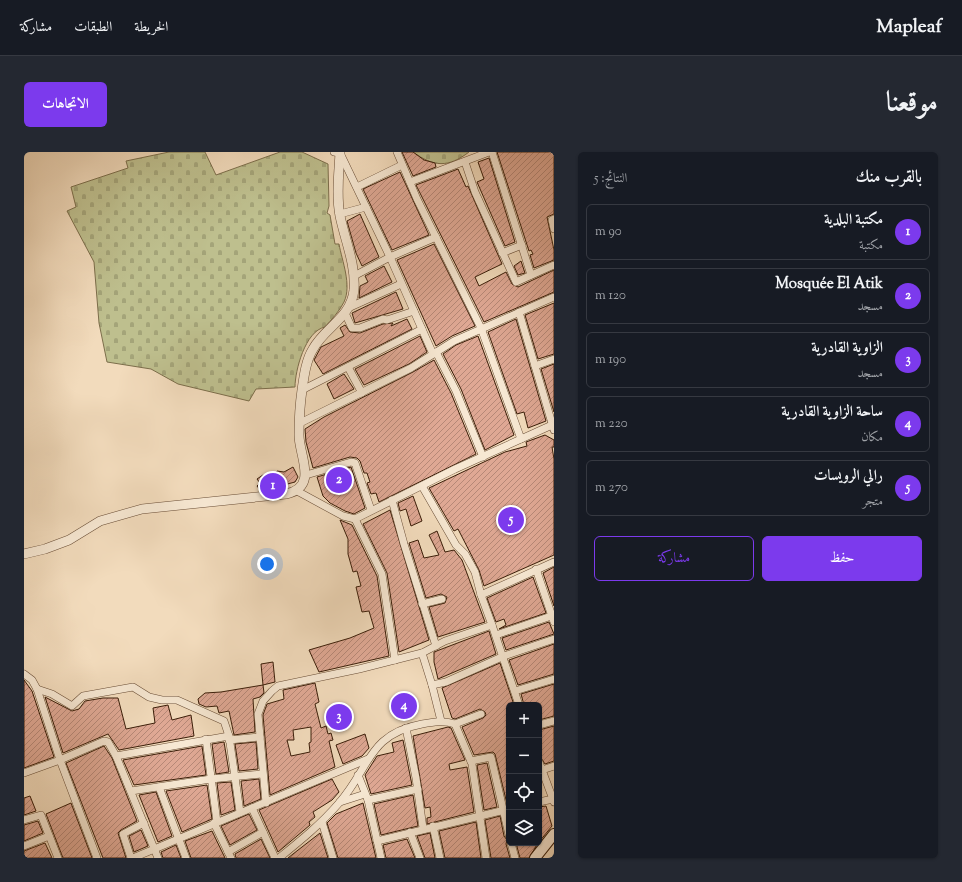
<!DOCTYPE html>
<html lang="ar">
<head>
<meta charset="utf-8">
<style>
  :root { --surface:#171b24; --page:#242831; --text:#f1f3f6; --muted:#9ea1a6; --line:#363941; --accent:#7c3aed }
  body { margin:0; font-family:"Sorts Mill Goudy",Amiri,serif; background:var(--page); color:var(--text); direction:rtl }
  .controls { position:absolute; right:12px; bottom:12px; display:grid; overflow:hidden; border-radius:6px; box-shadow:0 1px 3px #0004 }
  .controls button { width:36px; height:36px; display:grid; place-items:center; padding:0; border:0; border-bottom:1px solid var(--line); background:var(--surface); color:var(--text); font:20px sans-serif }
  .you { position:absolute; left:243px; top:412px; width:14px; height:14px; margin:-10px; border:3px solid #fff; border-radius:50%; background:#1a73e8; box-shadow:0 0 0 6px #1a73e833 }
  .badge { display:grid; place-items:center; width:26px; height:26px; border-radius:50%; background:var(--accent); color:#fff; font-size:13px; font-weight:700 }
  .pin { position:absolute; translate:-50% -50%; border:2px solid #fff; box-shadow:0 1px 4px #0006 }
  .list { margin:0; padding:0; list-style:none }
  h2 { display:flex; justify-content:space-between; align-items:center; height:52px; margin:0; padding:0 16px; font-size:17px }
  h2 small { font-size:13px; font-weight:400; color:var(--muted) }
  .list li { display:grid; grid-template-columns:26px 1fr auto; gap:12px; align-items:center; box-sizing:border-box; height:56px; margin:0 8px 8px; padding:0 8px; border:1px solid var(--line); border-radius:6px }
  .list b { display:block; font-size:15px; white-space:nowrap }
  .list p { margin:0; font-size:13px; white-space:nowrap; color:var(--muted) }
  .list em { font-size:13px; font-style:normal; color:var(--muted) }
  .actions { display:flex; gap:8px; padding:12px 16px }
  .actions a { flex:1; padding:9px 0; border:1px solid var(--accent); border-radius:6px; text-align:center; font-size:14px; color:var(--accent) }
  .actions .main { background:var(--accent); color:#fff }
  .icon { flex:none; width:22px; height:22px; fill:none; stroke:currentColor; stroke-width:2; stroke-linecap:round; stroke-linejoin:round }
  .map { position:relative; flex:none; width:530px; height:706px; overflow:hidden; direction:ltr; border-radius:6px }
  header { display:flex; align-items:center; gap:24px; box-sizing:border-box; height:56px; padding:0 20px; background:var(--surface); border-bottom:1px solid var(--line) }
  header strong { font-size:19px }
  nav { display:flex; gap:22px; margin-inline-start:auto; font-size:14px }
  .intro { display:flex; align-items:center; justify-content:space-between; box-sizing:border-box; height:96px; padding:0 24px }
  h1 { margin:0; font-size:28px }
  .button { padding:10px 18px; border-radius:6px; background:var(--accent); color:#fff; font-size:14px; font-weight:700 }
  main { display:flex; gap:24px; padding:0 24px }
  aside { flex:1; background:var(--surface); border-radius:6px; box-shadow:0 1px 3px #0004 }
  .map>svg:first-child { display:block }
  .cemetery { fill:url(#cemetery-stones); stroke:#7c6e4b }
  .building { fill:url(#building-hatch); stroke:#3a1d08; fill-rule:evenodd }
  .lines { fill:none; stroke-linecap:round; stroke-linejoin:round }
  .minor-casing { stroke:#684c35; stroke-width:8 }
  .tertiary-casing { stroke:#684c35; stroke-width:10 }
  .secondary-casing { stroke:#3a1d08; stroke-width:12 }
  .minor { stroke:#f7e8d3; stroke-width:7 }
  .tertiary { stroke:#f7e8d3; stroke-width:9 }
  .secondary { stroke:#f7e8d3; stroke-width:10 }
</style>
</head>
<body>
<header>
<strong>Mapleaf</strong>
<nav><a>الخريطة</a><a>الطبقات</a><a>مشاركة</a></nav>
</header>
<div class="intro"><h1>موقعنا</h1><a class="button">الاتجاهات</a></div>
<main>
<aside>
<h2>بالقرب منك<small>النتائج: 5</small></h2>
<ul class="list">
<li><span class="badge">1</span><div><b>مكتبة البلدية</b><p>مكتبة</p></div><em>90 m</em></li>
<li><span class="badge">2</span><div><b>Mosquée El Atik</b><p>مسجد</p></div><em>120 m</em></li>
<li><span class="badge">3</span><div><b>الزاوية القادرية</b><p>مسجد</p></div><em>190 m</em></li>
<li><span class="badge">4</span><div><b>ساحة الزاوية القادرية</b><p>مكان</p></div><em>220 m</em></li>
<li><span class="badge">5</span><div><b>رالي الرويسات</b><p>متجر</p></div><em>270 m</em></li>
</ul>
<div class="actions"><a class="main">حفظ</a><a>مشاركة</a></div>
</aside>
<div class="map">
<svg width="530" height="706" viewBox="0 0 530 706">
  <defs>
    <pattern id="cemetery-stones" width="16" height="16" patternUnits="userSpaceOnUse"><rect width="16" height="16" fill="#bebf8e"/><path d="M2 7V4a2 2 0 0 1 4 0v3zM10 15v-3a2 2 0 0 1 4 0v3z" fill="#a4a479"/></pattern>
    <pattern id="building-hatch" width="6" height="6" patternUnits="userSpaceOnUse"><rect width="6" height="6" fill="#dfa894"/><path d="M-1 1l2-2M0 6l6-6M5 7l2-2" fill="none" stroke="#b68877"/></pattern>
  </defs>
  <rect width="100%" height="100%" fill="#f2dbbc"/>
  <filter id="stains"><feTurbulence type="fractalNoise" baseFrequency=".005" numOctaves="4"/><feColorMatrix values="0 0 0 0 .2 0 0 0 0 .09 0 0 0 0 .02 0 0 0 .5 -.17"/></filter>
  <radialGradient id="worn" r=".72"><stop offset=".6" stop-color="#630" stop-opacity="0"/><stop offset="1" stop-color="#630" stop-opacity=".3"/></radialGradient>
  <g class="cemetery">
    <path d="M 145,0 L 181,0 L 192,23 L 256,0 L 278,0 L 304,12 L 305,54 L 303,61 L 306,63 L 311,92 L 315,92 C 318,109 328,133 320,150 C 315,160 307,168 301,175 C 281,179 271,219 271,235 L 232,237 L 225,249 L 154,232 L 127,217 L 83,210 L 75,171 L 70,110 L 43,59 L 52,55 L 47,35 L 104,16 L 102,9 Z"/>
    <path d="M 389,0 L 445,0 C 424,16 410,15 389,0 Z"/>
  </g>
  <g class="building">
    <polygon points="378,0 389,0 400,8 411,11 412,15 389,24"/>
    <polygon points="473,0 530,0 530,62 523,65 530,98 530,108 510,116 506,103 509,102 507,98 505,99"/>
    <polygon points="465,6 491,90 481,94 453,30 460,27 454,10"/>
    <polygon points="434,17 442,35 444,34 478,112 451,125 455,134 482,120 488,132 494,135 530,118 530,140 460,170 392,33"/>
    <polygon points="376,20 405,83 368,98 339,37"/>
    <polygon points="336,62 355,105 338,114 332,101 323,69"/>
    <polygon points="410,92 451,174 428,184 412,194 373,108"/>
    <polygon points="497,109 501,121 494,123 490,114"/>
    <polygon points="360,114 368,130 335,146 336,134 344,130 341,124"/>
    <polygon points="372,140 379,157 331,171 328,161"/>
    <polygon points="530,151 530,202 514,207 501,163"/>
    <polygon points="383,167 388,177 299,222 290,208 297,195 320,184 316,176 321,173 326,180 336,181 359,172 369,171 367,174"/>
    <polygon points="492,167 522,269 504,276 500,260 493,262 464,180"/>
    <polygon points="396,184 403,200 385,212 340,233 331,217"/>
    <polygon points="454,184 490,283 461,298 437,237 419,202 432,193"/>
    <polygon points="410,208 427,241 452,302 355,350 352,341 347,342 343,331 346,330 343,321 340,321 336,309 333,306 326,305 289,316 282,290 281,277 300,265 389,220"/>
    <polygon points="530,212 530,260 517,217"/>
    <polygon points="320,222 330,237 310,247 303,232"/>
    <polygon points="521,283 530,288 530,295 528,295 530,307 530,403 460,434 455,418 434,377 430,379 405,336 481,300 503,294 502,290"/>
    <polygon points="269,315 274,325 271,330 237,339 233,334 236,331 233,327 239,323 242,325 249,325 252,323 253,319 260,320"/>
    <polygon points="327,315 341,356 330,362 321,359 306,351 299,344 293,325"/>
    <polygon points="389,344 398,369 387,374 382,357 376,359 374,351"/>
    <polygon points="366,358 405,488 375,500 363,421 339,372"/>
    <polygon points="316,368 328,373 353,424 365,504 295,520 285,498 326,486 350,476 345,459 338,460 332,435 337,434 333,419 329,420 324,402 324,387"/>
    <polygon points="413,379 421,400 430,398 438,408 461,470 414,485 405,455 421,451 423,445 417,442 402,446 385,391 394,388 400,406 415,403 405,383"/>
    <polygon points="530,415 530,454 519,421"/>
    <polygon points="509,425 522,461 475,477 482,473 480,467 472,470 463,446"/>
    <polygon points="525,470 530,482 482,498 478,486"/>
    <polygon points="465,479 472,502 414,527 410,510 410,500"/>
    <polygon points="530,492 530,522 494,533 485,508"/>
    <polygon points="249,510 251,530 239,533 237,512"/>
    <polygon points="476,511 490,553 485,553 485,652 483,652 471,602 469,600 450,603 438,575 459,566 462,563 461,560 456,557 431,567 428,566 418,536"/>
    <polygon points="0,528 8,539 30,605 0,616"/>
    <path d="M 291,531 L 295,550 L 291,552 L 297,576 L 302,574 L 304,582 L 307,581 L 309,588 L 305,589 L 311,615 L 246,643 L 239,563 L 243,552 L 260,547 L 259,538 ZM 287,575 L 287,590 L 285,591 L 286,600 L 267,604 L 263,588 L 270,588 L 269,578 Z"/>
    <polygon points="530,532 530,564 515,568 515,553 500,553 497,542"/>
    <polygon points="239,533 240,541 236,545 229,547 231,580 210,583 205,559 195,561 193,554 182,555 175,552 174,547 181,541 197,540"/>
    <polygon points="21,545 48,559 55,557 61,549 79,546 94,546 102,577 131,571 129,556 144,553 148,568 167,563 170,584 95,598 84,582 39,601"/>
    <polygon points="530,574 530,609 521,612 515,603 515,578"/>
    <polygon points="424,575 427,576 441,608 425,612 426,618 443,615 450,660 403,672 403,666 407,665 406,655 401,656 389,584"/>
    <polygon points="341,582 345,596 338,604 319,612 312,593"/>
    <polygon points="379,588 388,633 347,642 341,623 353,604 370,600 368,591"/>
    <polygon points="200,590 205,620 192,622 188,592"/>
    <polygon points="232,590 234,617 215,619 211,592"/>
    <polygon points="80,594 88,606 113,669 97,678 94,681 102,706 79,706 42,611"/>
    <polygon points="178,594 182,623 110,633 99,608"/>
    <polygon points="463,611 473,655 460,658 453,613"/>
    <polygon points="235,627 237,647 220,654 217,629"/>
    <polygon points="308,627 315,640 308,648 289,660 291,665 285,670 286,673 254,700 235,658"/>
    <polygon points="207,630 211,658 197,663 193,631"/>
    <polygon points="183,633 188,667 158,680 142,639"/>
    <polygon points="132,640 148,684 134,690 115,643"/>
    <polygon points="389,643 394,674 357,683 350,652"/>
    <polygon points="6,644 12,659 0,663 0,646"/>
    <polygon points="47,651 68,706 39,706 22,662"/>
    <polygon points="339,651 352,706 314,706 303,671 312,662"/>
    <polygon points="522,654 528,674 515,690 515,655"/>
    <polygon points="225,662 233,678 206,693 197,674"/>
    <polygon points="476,664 480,684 483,688 482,692 486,706 467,706 461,668"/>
    <polygon points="14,669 19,681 0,689 0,673"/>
    <polygon points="452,670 457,706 421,706 415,679"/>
    <polygon points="117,678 124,694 110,700 105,684"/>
    <polygon points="188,679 201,706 167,706 161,689"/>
    <polygon points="296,681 304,706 264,706 269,702"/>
    <polygon points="406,681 411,706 401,706 393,684"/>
    <polygon points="237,687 246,706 212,706 211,702"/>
    <polygon points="383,687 391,706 362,706 359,693"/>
    <polygon points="21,691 28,706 0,706 0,699"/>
    <polygon points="492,691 514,691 505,706 496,706"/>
    <polygon points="152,693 157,706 139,706 137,700"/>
  </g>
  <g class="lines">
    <defs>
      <g id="minor">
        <polyline points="310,0 316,1 366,105 409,202"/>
        <polyline points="373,0 393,47 457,176 497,287"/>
        <polyline points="468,0 507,123"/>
        <polyline points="441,10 451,40 492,130 530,113"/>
        <polyline points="386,30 465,0"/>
        <polyline points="333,35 378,13"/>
        <polyline points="316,62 342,55"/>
        <polyline points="530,67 528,68 530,77"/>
        <polyline points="478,101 498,93"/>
        <polyline points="330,124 366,105 412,85"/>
        <polyline points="324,156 377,132"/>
        <polyline points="495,160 511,214"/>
        <polyline points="321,161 328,176 336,176 359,167 363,168 390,159"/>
        <polyline points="412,200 432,239 459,305"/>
        <polyline points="530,207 511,214 530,278"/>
        <polyline points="324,215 338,241"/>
        <polyline points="278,238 398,177"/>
        <polyline points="276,271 387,216 430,189 530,145"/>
        <polyline points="282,323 327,310 331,311 347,358"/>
        <polyline points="398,334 432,393 441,402 451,420 457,443"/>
        <polyline points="273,339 319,364 331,367 431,317 528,273"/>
        <polyline points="368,348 380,392 412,494"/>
        <polyline points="331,367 358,422 371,508"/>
        <polyline points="512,417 530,470"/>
        <polyline points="398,452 418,447"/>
        <polyline points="468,473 495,553"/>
        <polyline points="472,483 530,463"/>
        <polyline points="0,522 8,528 13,537 36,608 73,706"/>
        <polyline points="408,533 422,530 480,504 530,487"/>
        <polyline points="13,537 28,542 48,554 59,544 109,535 125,545 138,548 153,548 200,569 205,584 216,660"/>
        <polyline points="491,539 530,527"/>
        <polyline points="417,569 408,533 398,501 421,489 468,473 457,443 530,410"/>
        <polyline points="431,572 457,562"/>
        <polyline points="515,573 530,569"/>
        <polyline points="382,576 392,626 399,676"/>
        <polyline points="182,587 193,670"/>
        <polyline points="205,588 236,585"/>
        <polyline points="92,604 205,584"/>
        <polyline points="447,609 467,605 485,683"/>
        <polyline points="515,610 530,650"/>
        <polyline points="518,618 530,614"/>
        <polyline points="0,621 36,608 80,589 84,590 92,604 134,706"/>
        <polyline points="334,623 344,648 357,706"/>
        <polyline points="135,635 162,706"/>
        <polyline points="107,639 187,627 238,622"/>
        <polyline points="344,648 394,637"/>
        <polyline points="316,650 341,642"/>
        <polyline points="515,650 529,647"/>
        <polyline points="242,651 234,562 239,549 248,539 254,534 335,517 398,501"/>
        <polyline points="228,656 251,706"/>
        <polyline points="0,668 17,663 34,706"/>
        <polyline points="298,670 309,706"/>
        <polyline points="190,671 207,706"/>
        <polyline points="409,674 416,706"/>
        <polyline points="386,680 396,706"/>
        <polyline points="353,689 485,657"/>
        <polyline points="487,691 491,706"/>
        <polyline points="0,694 25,684"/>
        <polyline points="204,700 239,680"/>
        <polyline points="107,706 99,682 120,671"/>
        <polyline points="109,706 344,607"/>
        <path d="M 255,706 C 276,689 297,672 315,651 C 346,616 344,582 398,572 C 409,570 420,568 431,572 L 448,612 L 462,706"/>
      </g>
      <path id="tertiary" d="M 0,402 L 21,397 L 45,388 L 76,369 L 118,357 L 262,342 C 295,335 275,304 275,283 C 275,269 276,252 278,238 C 280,224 282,208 289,197 C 301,175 327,166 330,138 C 332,113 321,88 316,64 C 312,43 315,21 316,0"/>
      <polyline id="secondary" points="511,706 530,682"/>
    </defs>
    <use href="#minor" class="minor-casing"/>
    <use href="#tertiary" class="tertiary-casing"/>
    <use href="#secondary" class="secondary-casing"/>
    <use href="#minor" class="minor"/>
    <use href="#tertiary" class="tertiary"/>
    <use href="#secondary" class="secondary"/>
  </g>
  <rect width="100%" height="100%" filter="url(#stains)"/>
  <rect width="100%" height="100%" fill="url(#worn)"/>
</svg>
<div class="controls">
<button>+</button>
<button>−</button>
<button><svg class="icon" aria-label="locate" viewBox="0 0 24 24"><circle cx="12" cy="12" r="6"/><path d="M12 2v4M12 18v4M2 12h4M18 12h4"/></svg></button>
<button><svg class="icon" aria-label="layers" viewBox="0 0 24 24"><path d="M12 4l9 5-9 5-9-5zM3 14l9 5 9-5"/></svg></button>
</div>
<div class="you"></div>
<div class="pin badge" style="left:249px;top:334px">1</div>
<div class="pin badge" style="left:315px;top:328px">2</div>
<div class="pin badge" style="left:315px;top:565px">3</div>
<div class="pin badge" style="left:380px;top:554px">4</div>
<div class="pin badge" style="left:487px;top:368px">5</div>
</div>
</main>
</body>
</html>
